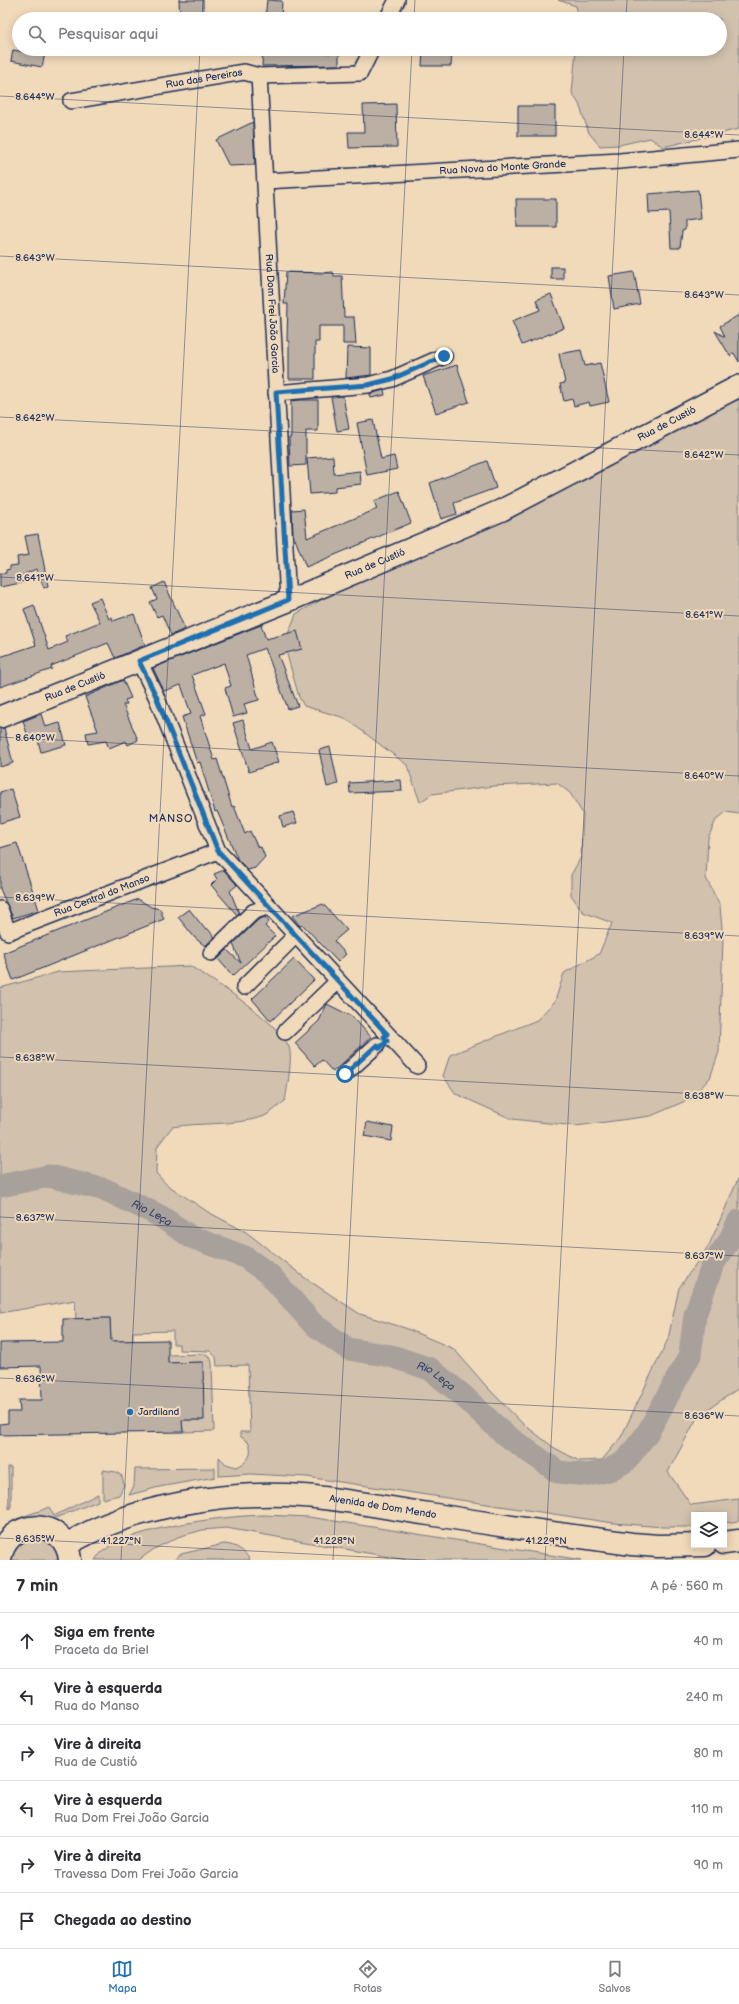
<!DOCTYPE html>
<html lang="pt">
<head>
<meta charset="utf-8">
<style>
  :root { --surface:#fff; --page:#f2f2f3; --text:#2b2b33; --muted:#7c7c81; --line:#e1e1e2; --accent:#1f6fb2 }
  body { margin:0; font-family:"Balsamiq Sans",sans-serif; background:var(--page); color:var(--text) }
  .controls { position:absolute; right:12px; bottom:12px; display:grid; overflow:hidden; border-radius:0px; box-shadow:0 2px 10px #0003 }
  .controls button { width:36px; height:36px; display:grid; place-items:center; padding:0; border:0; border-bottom:1px solid var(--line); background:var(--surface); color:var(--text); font:20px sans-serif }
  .stop { position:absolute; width:12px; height:12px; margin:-9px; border:3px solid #1f6fb2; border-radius:50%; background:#fff }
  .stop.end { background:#1f6fb2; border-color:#fff; box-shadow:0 1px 4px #0008 }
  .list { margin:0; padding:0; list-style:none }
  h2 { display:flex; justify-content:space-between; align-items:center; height:52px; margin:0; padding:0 16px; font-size:17px }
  h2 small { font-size:13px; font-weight:400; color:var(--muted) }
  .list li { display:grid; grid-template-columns:26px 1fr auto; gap:12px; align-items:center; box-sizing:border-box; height:56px; padding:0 16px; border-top:1px solid var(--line) }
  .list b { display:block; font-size:15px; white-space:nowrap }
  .list p { margin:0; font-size:13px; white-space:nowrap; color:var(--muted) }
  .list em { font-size:13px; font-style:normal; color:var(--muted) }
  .icon { flex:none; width:22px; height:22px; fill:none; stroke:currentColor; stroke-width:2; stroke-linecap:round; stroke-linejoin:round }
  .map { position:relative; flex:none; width:739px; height:1560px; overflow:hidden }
  .search { position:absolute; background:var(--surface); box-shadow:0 2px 10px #0003; left:12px; right:12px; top:12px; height:44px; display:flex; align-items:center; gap:10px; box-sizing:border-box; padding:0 14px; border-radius:22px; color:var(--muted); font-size:15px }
  .sheet { height:388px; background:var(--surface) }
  nav { display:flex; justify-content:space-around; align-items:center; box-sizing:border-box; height:56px; border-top:1px solid var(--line); background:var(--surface); font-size:11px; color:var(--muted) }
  nav a { display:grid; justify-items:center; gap:2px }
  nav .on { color:var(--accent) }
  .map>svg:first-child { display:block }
  .green { fill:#d1c1ad; stroke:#767886 }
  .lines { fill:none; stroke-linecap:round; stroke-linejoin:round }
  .river { stroke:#a8a09a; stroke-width:23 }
  .building { fill:#bcb0a4; stroke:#1b2f5e }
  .street-casing { stroke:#1b2f5e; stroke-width:18 }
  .secondary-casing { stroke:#1b2f5e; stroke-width:24 }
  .primary-casing { stroke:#1b2f5e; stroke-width:25 }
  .street { stroke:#f1daba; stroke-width:15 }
  .secondary { stroke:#f1daba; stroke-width:21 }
  .primary { stroke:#f1daba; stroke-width:22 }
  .route { stroke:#1f6fb2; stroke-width:5 }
  .ticks { fill:none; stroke:#1b2f5e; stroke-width:1; stroke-opacity:0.45 }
  .poi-dot { fill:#1f6fb2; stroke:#f1daba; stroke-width:1.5 }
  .labels { text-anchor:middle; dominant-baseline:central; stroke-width:4; stroke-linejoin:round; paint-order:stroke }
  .street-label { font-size:10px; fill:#1b2f5e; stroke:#f1daba }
  .poi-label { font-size:10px; fill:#1b2f5e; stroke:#f1daba; text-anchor:start }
  .neighbourhood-label { font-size:11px; letter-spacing:1px; fill:#1b2f5e; stroke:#f1daba }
  .water-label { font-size:11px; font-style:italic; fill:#37466a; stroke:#f1daba }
  .ticks-label { font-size:10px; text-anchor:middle; fill:#1b2f5e; stroke:#f1daba; stroke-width:4; stroke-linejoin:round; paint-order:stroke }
</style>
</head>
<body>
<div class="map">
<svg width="739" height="1560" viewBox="0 0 739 1560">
  <rect width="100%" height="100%" fill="#f1daba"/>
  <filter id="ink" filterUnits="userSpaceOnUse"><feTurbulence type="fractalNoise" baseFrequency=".025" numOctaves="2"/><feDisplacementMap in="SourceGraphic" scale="8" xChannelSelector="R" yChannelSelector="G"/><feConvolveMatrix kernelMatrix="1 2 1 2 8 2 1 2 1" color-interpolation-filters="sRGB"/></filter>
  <g filter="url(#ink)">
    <g class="green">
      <polygon points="558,0 739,0 739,129 663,147 650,138 619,145 600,146 589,133 579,104 572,93 576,49 720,49 720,19 579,19 576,6"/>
      <polygon points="739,394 739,814 726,812 716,820 708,838 706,878 720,906 723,939 719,1052 710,1078 690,1099 651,1116 576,1126 512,1119 456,1094 443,1076 450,1055 537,1020 555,1001 564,973 599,954 612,923 583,912 571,895 571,875 581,857 583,814 570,793 557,783 494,786 432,794 420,802 407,765 345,718 304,706 299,697 284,644 296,614 335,592 589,478"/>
      <path d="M 190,966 C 214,981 279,1022 289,1047 C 293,1057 287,1089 285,1101 C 278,1106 270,1114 262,1117 C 232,1126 202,1122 172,1127 L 157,1147 L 156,1173 L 166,1184 L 208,1212 L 246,1232 L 305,1278 L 360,1314 L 405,1328 L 454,1349 L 487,1387 L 522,1423 L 553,1447 L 579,1461 L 602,1460 L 621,1437 L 668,1339 L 679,1288 L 709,1245 L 739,1177 L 739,1388 L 698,1416 L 668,1472 L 691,1505 L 739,1499 L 739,1521 L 724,1523 L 724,1515 L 694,1515 L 694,1527 L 663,1527 L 613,1523 L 307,1477 L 251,1474 L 219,1476 L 219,1457 L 226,1464 L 236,1467 C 248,1463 253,1454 249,1443 L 240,1436 L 240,1432 L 250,1432 L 248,1365 L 217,1366 L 216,1357 L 210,1351 L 179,1350 L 179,1344 L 173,1344 L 173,1331 L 133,1332 L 133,1341 L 111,1341 L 110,1318 L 76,1319 L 75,1300 L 0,1313 L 0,988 L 58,972 Z"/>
      <polygon points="206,1354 210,1357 212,1362 214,1431 183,1432 182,1420 203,1420 202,1362 168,1363 168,1355"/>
      <polygon points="8,1467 11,1467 11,1507 9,1509"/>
      <polygon points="215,1468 215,1477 159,1487 129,1495 134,1486 135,1469"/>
      <polygon points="103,1470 116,1472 122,1476 124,1485 119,1495 103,1499"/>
      <path d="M 98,1494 L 98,1501 L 0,1540 L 0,1531 C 14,1516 32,1515 49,1507 L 54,1516 Z"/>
      <path d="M 263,1515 L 309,1517 L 582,1560 L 407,1560 L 226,1528 L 202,1530 L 178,1537 L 154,1549 L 139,1560 L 95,1560 C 114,1528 226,1516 263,1515 Z"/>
      <path d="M 30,1538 C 50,1539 53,1543 61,1560 L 11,1560 C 15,1548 19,1544 30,1538 Z"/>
      <path d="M 224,1544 C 236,1545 244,1550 250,1560 L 174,1560 L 181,1554 Z"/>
    </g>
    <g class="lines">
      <path class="river" id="s1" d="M 0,1186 L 49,1176 L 106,1190 L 160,1216 L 191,1237 L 245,1257 L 270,1275 L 313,1324 L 348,1349 L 391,1356 L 430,1369 L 460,1393 L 504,1434 L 558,1472 L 588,1475 L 609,1470 L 626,1461 L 648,1432 L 690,1355 L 695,1315 L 713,1264 L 729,1241 L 739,1221"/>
    </g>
    <g class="building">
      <polygon points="179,0 203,0 203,19 180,19"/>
      <polygon points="267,0 282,1 281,19 265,19"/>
      <polygon points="26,49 46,49 42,67 11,61 13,50 25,52"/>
      <polygon points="263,49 278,49 278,52 339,53 339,65 262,66"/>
      <polygon points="423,49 452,49 451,66 422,66"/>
      <polygon points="396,104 397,147 349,148 348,132 364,132 363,105"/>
      <rect x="518" y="106" width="37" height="30"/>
      <polygon points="253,122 255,165 229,166 216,140"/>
      <polygon points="698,190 701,219 685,221 685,230 682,231 680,248 671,248 669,212 649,213 648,194"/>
      <polygon points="516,199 556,199 556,227 517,227"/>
      <rect x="551" y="267" width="12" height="12"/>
      <polygon points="286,272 322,273 333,272 334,276 342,276 344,317 354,317 356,344 343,344 343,326 319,326 319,342 315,342 315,379 289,379 289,341 287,341 288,304 284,304"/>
      <polygon points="634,272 640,304 614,309 609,276"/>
      <polygon points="551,294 564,328 522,345 512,321 540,310 536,300"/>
      <polygon points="739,315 739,362 734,353 730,356 715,331 725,337 720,326"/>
      <polygon points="347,347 371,348 371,375 346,378"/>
      <polygon points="581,350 585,366 600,363 609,402 590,406 589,402 574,406 572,399 564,401 560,384 565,383 559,354"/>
      <polygon points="457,365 469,402 436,413 423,376"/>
      <polygon points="384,390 385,395 371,398 370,394"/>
      <polygon points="343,396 349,429 337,431 331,397"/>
      <polygon points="300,400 318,400 318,431 306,431 306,465 290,466 289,437 291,437 291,401"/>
      <polygon points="373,420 381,459 394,456 397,469 367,475 357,423"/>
      <polygon points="333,456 334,474 360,471 361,484 335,487 335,492 310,494 307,458"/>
      <polygon points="487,461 496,488 454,503 457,514 441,519 430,483"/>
      <polygon points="399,491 411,523 306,567 293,534 292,510 304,509 307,538 377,509 374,501"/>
      <polygon points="38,534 48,586 44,588 36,569 23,575 26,582 0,587 0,574 6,573 6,570 10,569 10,566 18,565 17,557 29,555 25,536"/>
      <polygon points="164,582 185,629 171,635 162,615 157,617 150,602 157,599 152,588"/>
      <polygon points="100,598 109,619 112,617 113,621 134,614 145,645 115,658 108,643 51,666 52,669 0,687 0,657 36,645 24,609 34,605 49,650 68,642 65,636 100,622 90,602"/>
      <polygon points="261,625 266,639 297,631 302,649 278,655 298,706 288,709 265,648 246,655 259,700 244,704 247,713 233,717 225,688 231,686 224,663 192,675 206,714 200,716 214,760 217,759 232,807 234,806 245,834 250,831 258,848 261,847 265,857 255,868 248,870 238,860 217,811 215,812 200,762 197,763 182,717 191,714 181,685 164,691 153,668"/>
      <polygon points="123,680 131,698 125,700 127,704 123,705 138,740 128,745 126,741 109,748 106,741 88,744 86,733 98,731 85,697"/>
      <polygon points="41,714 45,727 60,723 66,745 41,752 37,737 29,740 23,721"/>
      <polygon points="243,720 252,749 272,742 279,762 249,772 233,723"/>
      <polygon points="4,728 13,763 0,767 0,729"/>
      <polygon points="330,747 338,784 327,787 319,750"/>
      <polygon points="401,780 402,791 350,793 349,783"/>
      <polygon points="11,789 20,817 0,823 0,792"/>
      <polygon points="293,812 297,823 283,827 280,816"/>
      <polygon points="17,843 39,910 13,918 0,889 0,848"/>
      <polygon points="224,870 237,885 230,891 239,913 237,915 211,885 217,879 214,874"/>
      <polygon points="138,899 151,907 160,909 164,919 13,980 3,953"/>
      <polygon points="323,904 347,930 334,941 346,954 338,962 303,925 300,926 292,916"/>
      <polygon points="189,909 205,929 207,928 215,937 205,946 195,938 178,917"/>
      <polygon points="265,917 269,922 265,926 275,936 233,976 218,959 227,950 241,963 233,944 258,920"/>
      <polygon points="294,959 314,980 271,1021 252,999"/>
      <polygon points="327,1004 353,1017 371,1037 333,1072 322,1060 315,1066 295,1043 319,1021"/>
      <polygon points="367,1122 393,1127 391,1141 364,1136"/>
      <polygon points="110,1318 111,1341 168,1340 168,1363 203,1362 204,1420 182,1420 183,1432 0,1435 0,1424 8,1423 8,1412 20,1412 19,1400 42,1400 41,1366 0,1367 0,1343 63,1342 63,1319"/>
    </g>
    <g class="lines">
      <defs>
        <g id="street">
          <polyline points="387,19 397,0"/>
          <path id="s2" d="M 259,76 L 288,601"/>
          <path id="s3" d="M 71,101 L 244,72 L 259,76 L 360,73 L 372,49"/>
          <path id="s4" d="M 265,181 L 620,161 L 739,150"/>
          <polyline points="276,393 368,385 392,379 444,356"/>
          <polyline points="139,661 156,696 218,851 417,1066"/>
          <path id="s5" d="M 0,909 L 8,932 L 218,851"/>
          <polyline points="211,953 253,912 269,906"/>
          <polyline points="244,987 296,935"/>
          <polyline points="285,1032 338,981"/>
          <polyline points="345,1074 377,1045"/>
        </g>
        <g id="secondary">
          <path id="s6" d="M 0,717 L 288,601 L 502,510 L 739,386"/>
        </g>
        <g id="primary">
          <polyline points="724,1543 739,1541"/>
          <path id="s7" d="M 66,1545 C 131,1506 228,1490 303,1496 C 345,1499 387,1508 429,1514 C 497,1525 564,1535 632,1544 L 658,1546 L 705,1545"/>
          <path d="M 0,1560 C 5,1517 66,1516 70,1560"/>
        </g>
      </defs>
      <use href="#street" class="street-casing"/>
      <use href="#secondary" class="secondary-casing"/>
      <use href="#primary" class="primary-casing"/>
      <use href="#street" class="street"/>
      <use href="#secondary" class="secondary"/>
      <use href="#primary" class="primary"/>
    </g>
  </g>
  <g class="lines" filter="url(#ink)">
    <polyline class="route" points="345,1074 377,1045 380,1048 387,1041 384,1037 387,1034 218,851 156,696 139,661 288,600 276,392 368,385 392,379 444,356"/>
  </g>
  <path class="ticks" d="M 202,19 L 203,0M 414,19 L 415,0M 626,19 L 627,0M 0,96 L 739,135M 0,256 L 739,295M 0,417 L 739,455M 0,577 L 739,616M 0,737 L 739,776M 0,897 L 739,936M 0,1057 L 739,1096M 0,1217 L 739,1256M 0,1378 L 739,1416M 0,1538 L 426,1560M 121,1560 L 200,49M 333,1560 L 412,49M 545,1560 L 624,49"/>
  <circle class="poi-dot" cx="130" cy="1412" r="4"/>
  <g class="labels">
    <g class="street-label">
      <text stroke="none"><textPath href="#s3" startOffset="135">Rua das Pereiras</textPath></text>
      <text stroke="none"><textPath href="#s4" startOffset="238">Rua Nova do Monte Grande</textPath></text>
      <text stroke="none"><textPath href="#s2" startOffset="238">Rua Dom Frei João Garcia</textPath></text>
      <text stroke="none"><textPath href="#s6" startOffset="729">Rua de Custió</textPath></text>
      <text stroke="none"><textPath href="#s6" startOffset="405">Rua de Custió</textPath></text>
      <text stroke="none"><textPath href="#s6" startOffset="81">Rua de Custió</textPath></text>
      <text stroke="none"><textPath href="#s5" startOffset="125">Rua Central do Manso</textPath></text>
      <text stroke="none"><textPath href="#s7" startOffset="326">Avenida de Dom Mendo</textPath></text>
    </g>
    <g class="poi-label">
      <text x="138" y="1412">Jardiland</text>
    </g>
    <g class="neighbourhood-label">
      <text x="171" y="818">MANSO</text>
    </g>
    <g class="water-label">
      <text stroke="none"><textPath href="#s1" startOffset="160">Rio Leça</textPath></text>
      <text stroke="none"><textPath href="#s1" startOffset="496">Rio Leça</textPath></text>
    </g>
  </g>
  <g class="ticks-label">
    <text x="35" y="100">8.644°W</text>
    <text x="704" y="138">8.644°W</text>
    <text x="35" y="261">8.643°W</text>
    <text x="704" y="298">8.643°W</text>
    <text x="35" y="421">8.642°W</text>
    <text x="704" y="458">8.642°W</text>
    <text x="35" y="581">8.641°W</text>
    <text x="704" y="618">8.641°W</text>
    <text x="35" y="741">8.640°W</text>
    <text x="704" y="779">8.640°W</text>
    <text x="35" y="901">8.639°W</text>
    <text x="704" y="939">8.639°W</text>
    <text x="35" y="1061">8.638°W</text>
    <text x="704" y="1099">8.638°W</text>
    <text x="35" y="1221">8.637°W</text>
    <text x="704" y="1259">8.637°W</text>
    <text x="35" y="1382">8.636°W</text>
    <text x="704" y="1419">8.636°W</text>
    <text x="35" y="1542">8.635°W</text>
    <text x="121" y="1544">41.227°N</text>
    <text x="334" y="1544">41.228°N</text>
    <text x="546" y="1544">41.229°N</text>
  </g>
</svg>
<div class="controls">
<button><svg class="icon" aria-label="layers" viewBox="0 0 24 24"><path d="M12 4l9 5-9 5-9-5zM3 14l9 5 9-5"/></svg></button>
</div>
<div class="stop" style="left:345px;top:1074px"></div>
<div class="stop end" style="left:444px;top:356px"></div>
<div class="search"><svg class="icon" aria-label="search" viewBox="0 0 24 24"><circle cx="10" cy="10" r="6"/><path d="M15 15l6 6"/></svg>Pesquisar aqui</div>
</div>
<section class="sheet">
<h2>7 min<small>A pé · 560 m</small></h2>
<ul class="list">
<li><svg class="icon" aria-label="ahead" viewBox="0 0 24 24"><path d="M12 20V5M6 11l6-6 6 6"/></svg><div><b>Siga em frente</b><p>Praceta da Briel</p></div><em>40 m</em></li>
<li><svg class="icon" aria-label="left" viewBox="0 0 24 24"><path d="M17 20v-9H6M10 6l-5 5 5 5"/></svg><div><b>Vire à esquerda</b><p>Rua do Manso</p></div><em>240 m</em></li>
<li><svg class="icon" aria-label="right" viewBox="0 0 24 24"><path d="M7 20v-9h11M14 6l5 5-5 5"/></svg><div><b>Vire à direita</b><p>Rua de Custió</p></div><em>80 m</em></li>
<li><svg class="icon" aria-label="left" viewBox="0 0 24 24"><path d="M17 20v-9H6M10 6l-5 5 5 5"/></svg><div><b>Vire à esquerda</b><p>Rua Dom Frei João Garcia</p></div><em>110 m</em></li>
<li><svg class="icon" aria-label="right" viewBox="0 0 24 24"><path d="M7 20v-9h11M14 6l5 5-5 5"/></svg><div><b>Vire à direita</b><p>Travessa Dom Frei João Garcia</p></div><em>90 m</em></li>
<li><svg class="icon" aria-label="arrive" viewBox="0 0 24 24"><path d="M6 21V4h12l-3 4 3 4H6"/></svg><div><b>Chegada ao destino</b></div></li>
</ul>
</section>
<nav>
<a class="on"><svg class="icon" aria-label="map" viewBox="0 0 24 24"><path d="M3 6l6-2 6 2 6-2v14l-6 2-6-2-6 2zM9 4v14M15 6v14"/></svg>Mapa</a>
<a><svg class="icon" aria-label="directions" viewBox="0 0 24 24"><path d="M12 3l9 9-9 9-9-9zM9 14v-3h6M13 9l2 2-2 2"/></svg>Rotas</a>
<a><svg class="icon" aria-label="saved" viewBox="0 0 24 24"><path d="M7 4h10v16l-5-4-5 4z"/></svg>Salvos</a>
</nav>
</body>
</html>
